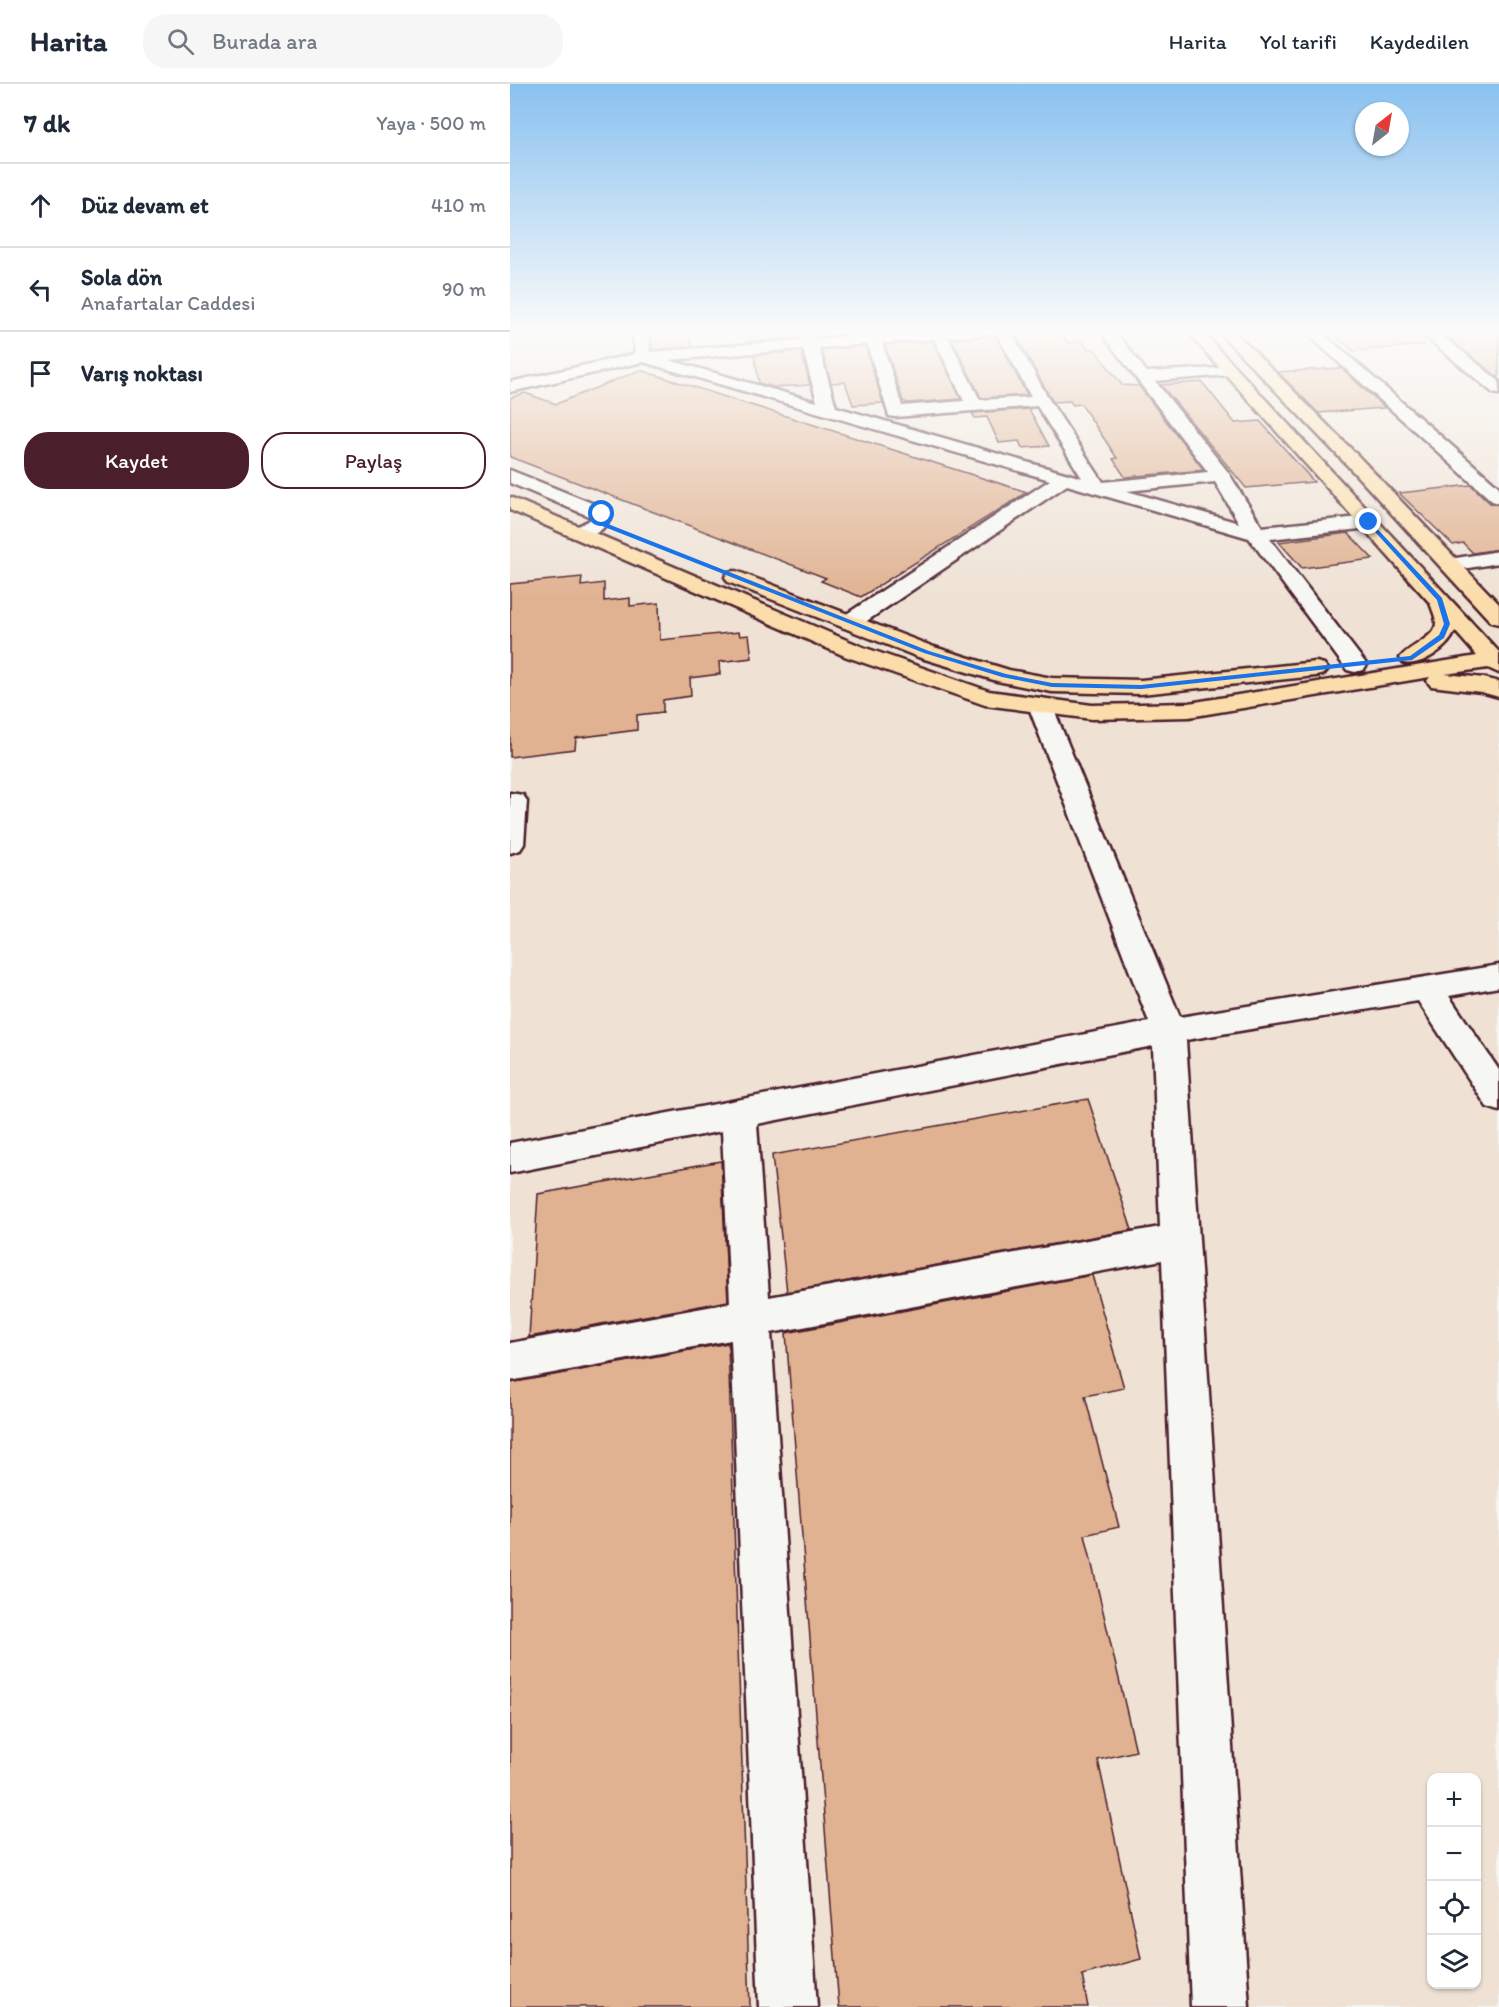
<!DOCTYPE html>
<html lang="tr">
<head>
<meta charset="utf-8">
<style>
  :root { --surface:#fff; --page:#f6f6f7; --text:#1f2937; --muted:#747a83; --line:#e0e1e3; --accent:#4a1f2b }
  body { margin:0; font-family:Itim,sans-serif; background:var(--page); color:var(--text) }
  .controls { position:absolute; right:18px; bottom:18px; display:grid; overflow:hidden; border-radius:12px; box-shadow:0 2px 4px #0004 }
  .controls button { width:54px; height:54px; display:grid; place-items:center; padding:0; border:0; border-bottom:2px solid var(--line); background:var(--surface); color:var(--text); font:30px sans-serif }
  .compass { position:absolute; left:845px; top:18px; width:54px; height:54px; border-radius:50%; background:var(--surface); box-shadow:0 2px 4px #0004; rotate:31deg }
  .stop { position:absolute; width:18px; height:18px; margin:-14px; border:4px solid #1a73e8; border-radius:50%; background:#fff }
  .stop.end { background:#1a73e8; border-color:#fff; box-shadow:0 2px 6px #0008 }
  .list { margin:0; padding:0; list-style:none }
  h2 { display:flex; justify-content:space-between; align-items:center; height:78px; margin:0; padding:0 24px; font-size:26px }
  h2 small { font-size:20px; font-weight:400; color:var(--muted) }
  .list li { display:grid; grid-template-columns:39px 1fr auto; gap:18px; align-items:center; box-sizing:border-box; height:84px; padding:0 24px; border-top:2px solid var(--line) }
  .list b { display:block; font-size:22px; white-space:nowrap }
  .list p { margin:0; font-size:20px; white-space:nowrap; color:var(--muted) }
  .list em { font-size:20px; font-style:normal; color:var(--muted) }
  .actions { display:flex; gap:12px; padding:18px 24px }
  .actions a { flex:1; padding:14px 0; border:2px solid var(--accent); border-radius:24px; text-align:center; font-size:21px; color:var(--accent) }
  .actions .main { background:var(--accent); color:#fff }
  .icon { flex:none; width:33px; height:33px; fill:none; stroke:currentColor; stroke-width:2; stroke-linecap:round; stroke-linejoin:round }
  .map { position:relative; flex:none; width:989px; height:1923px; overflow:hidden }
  header { display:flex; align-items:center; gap:36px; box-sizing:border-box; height:84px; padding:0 30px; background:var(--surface); border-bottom:2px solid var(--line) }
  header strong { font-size:28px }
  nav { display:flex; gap:33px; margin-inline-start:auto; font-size:21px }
  .search { width:420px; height:54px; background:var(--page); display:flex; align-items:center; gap:15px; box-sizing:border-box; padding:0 21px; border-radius:24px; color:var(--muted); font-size:22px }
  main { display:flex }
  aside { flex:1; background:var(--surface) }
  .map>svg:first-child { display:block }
  .built { fill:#efe2d5; fill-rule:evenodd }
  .building { fill:#e0b291; stroke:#4a1f2b; stroke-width:1.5 }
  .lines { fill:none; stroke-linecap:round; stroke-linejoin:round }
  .minor-casing { stroke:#4a1f2b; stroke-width:5 }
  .major-casing { stroke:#4a1f2b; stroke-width:5 }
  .minor { fill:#f6f6f2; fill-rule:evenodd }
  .major { fill:#fbddab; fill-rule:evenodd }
  .route { fill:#1a73e8 }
</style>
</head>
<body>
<header>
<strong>Harita</strong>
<div class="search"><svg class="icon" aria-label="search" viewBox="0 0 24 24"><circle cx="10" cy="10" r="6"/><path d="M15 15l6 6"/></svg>Burada ara</div>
<nav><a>Harita</a><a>Yol tarifi</a><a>Kaydedilen</a></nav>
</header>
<main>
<aside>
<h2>7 dk<small>Yaya · 500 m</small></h2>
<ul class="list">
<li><svg class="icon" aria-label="ahead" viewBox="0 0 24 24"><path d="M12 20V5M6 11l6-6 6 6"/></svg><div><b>Düz devam et</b></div><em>410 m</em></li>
<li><svg class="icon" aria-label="left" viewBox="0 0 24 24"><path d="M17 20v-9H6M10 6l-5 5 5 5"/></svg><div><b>Sola dön</b><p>Anafartalar Caddesi</p></div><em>90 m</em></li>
<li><svg class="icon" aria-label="arrive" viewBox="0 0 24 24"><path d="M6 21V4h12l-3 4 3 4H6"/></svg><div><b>Varış noktası</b></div></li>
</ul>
<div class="actions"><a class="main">Kaydet</a><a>Paylaş</a></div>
</aside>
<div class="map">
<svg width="989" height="1923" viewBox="0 0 989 1923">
  <rect width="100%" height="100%" fill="#f6f6f2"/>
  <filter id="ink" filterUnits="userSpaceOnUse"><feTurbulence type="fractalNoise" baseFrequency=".0167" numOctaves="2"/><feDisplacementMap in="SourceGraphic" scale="12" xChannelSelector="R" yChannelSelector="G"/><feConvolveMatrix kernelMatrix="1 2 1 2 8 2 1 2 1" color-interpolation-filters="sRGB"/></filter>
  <g filter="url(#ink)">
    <path class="built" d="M 0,246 L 989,246 L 989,1923 L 0,1923 ZM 922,1694 L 966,1694 L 966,1900 L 922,1900 Z"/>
    <g class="building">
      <polygon points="141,246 179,246 182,262 142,266"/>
      <polygon points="239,246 287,246 288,254 241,258"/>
      <polygon points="306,246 352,246 352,249 308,253"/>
      <polygon points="549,246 558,259 573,257 578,265 584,265 612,301 629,302 694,386 615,393 603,375 607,374 571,320 563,321 560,317 543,318 505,250"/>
      <polygon points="818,246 906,246 913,253 913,261 844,267"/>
      <polygon points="929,246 989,246 989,294"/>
      <polygon points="479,250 485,251 517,311 471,314 442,255 474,253"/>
      <polygon points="423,257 451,315 398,319 393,317 375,261"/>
      <polygon points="355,262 373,319 343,321 335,298 321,299 312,266"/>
      <polygon points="291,267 300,301 263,303 249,299 244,271"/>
      <polygon points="831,284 875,324 808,329 768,288"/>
      <polygon points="130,286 450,387 517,408 351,513 311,497 316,494 0,373 0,314 15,309 46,320"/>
      <polygon points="692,298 725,339 750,337 804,398 736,404 651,301"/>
      <polygon points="519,325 539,362 512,364 509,357 489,359 477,333 465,334 462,329"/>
      <polygon points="961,401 980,419 989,421 989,465 963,469 953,459 943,461 889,409"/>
      <polygon points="838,449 863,475 792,484 769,458"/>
      <polygon points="72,493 71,502 94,499 94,517 120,514 120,522 149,519 150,556 229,548 230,552 239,551 242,574 209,578 210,590 180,594 181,612 153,616 153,628 127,631 127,646 66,654 65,665 0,673 0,500"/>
      <polygon points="578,1015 622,1146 277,1208 262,1071"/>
      <polygon points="211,1077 218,1217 19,1253 28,1110"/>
      <polygon points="582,1191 614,1304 575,1312 609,1443 575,1451 626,1667 588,1676 631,1875 572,1891 578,1923 329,1923 276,1249"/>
      <polygon points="218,1259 240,1923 0,1923 0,1299"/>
    </g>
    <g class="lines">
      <defs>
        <g id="minor">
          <path d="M 123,246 L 139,246 L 140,268 L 291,256 L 289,246 L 304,246 L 306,255 L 355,251 L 354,246 L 369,246 L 370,250 L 415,246 L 481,246 L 474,251 L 438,253 L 470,316 L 521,313 L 485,246 L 500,246 L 540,317 L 593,398 L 698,388 L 589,246 L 604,246 L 637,288 L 725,283 L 727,286 L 725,289 L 719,291 L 645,297 L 718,388 L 752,443 L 859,432 L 866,434 L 869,438 L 866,442 L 859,444 L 760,455 L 857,581 L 853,586 L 845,588 L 837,586 L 739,454 L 557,401 L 348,543 L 340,545 L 332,543 L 329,538 L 332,533 L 540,396 L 133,278 L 0,308 L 0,298 L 125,270 ZM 424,255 L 454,317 L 392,322 L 372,259 ZM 357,260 L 379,332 L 385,333 L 527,322 L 572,394 L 326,323 L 309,264 ZM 293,265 L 307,318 L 159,276 ZM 705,398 L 729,439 L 617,407 Z"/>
          <polygon points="793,246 809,246 989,403 989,419 982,417"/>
          <polygon points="908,246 925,246 989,297 989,310 983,309"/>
          <path d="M 0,386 L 99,426 L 102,430 C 97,446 79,457 62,453 L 59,449 L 62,445 L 80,436 L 81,433 L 0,399 Z"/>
          <polygon points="989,467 989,479 940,487 933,485 930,481 933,477 940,475"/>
          <path d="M 530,614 L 539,616 L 542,621 L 670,933 L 989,881 L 989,903 L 939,912 L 989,986 L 989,1027 L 977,1023 L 908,917 L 676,956 L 739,1923 L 681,1923 L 652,1176 L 261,1249 L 307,1923 L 249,1923 L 221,1256 L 0,1297 L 0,1259 L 220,1219 L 212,1047 L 0,1089 L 0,1059 L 639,938 L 518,621 L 521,616 ZM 643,962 L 650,1143 L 259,1213 L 247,1040 Z"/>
          <polygon points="0,709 13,711 17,717 14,760 10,766 0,769"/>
        </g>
        <g id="major">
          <path d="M 676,246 L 691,246 L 989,568 L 989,589 L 978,584 L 935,590 L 974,594 L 989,598 L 989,613 L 971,608 L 921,602 L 917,597 L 920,593 L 679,633 L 582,635 L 475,621 L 337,573 L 0,426 L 0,413 L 353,563 L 479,607 L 582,621 L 679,619 L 967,572 L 945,547 C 939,564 911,583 894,579 L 890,574 C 898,562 926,554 926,539 C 926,533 922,525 920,519 Z"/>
          <polygon points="707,246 723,246 850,374 989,520 989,540 981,538 838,382"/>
          <polygon points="226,487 424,563 499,586 542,594 631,596 806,578 814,580 818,585 814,590 806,592 631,610 542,608 487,597 408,573 218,498 215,493 218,488"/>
        </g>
      </defs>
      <use href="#minor" class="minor-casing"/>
      <use href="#major" class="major-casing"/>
      <use href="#minor" class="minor"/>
      <use href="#major" class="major"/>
    </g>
  </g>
  <linearGradient id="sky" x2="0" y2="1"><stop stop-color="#89c1f0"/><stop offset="0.48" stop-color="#fbfbf9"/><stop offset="1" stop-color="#fbfbf9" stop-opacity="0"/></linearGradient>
  <rect width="989" height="515" fill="url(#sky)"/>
  <polygon class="route" points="90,429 95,430 93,438 419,567 496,590 542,599 631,601 900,572 929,551 934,540 927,516 857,439 859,436 932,514 940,540 934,554 902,576 631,605 542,603 492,593 414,569 87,440"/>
</svg>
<div class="controls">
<button>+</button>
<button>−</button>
<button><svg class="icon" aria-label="locate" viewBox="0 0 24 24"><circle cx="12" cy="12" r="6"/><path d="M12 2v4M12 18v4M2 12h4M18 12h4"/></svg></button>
<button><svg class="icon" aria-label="layers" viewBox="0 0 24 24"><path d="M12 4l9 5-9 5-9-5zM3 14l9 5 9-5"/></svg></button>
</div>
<svg class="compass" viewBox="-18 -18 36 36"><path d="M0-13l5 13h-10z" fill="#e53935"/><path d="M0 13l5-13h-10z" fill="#747a83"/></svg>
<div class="stop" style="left:92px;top:430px"></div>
<div class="stop end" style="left:859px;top:438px"></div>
</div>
</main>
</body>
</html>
